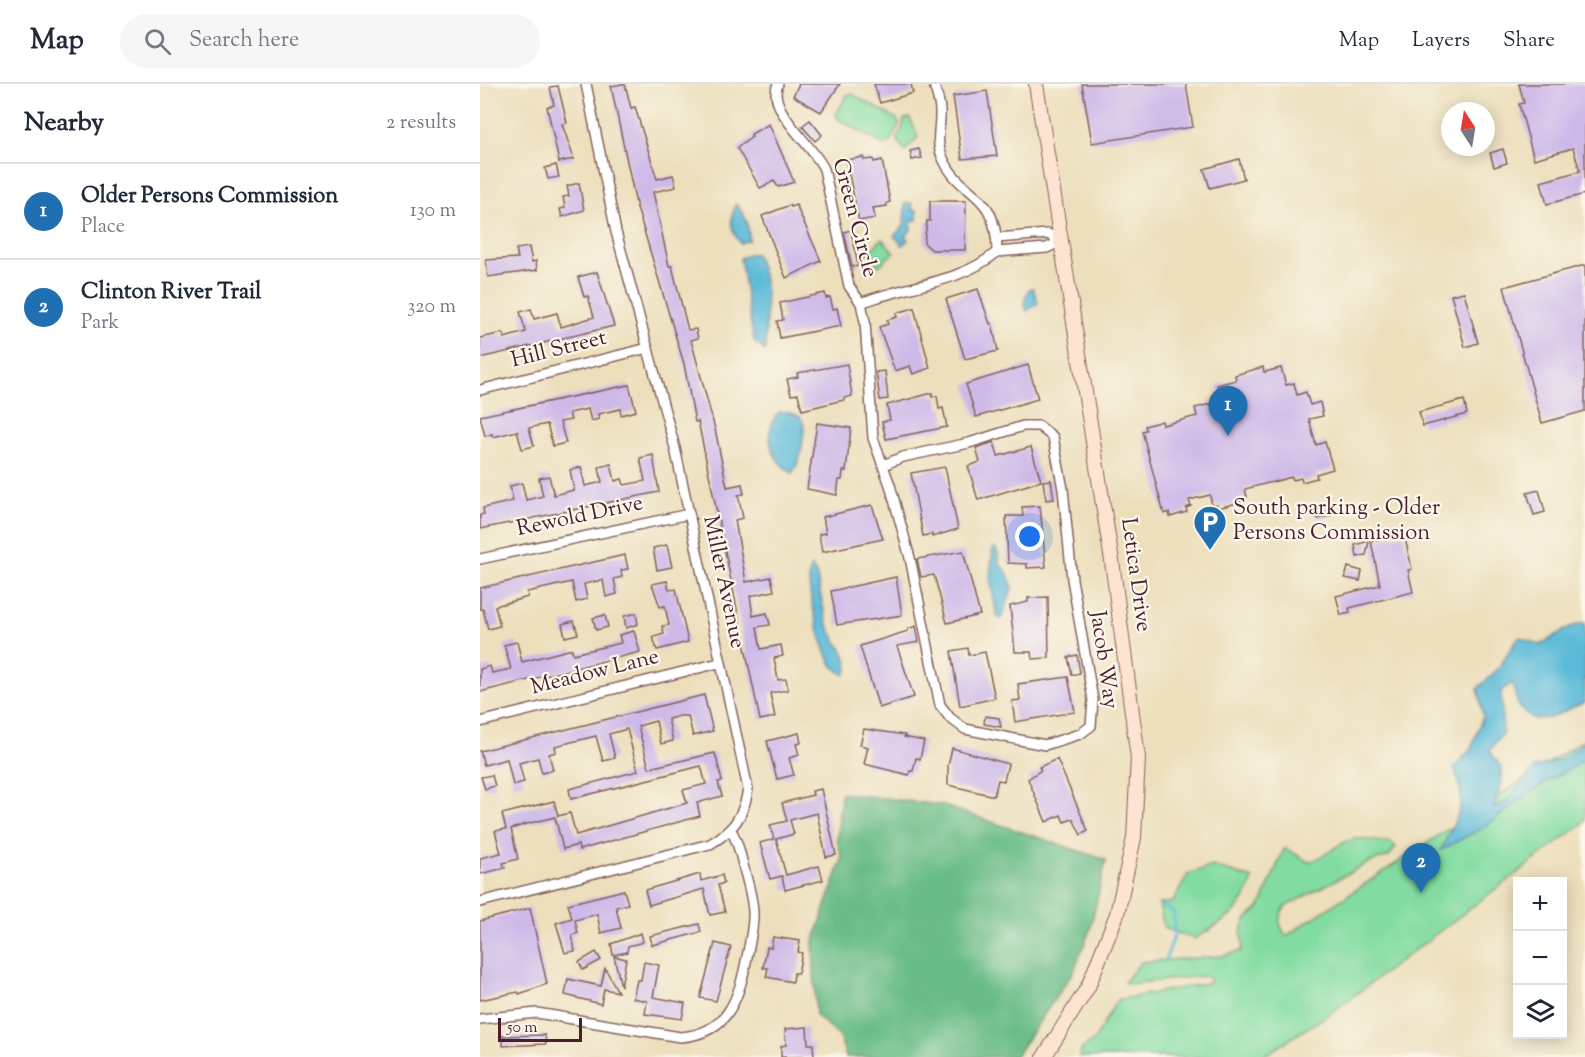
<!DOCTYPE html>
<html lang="en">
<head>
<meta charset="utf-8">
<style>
  :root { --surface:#fff; --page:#f6f6f7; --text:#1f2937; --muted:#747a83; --line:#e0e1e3; --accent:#1f6fb2 }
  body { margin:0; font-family:"Sorts Mill Goudy",serif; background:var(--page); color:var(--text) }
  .controls { position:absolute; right:18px; bottom:18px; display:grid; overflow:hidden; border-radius:0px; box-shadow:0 3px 15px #0003 }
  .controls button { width:54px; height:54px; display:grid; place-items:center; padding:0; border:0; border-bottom:2px solid var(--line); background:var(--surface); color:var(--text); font:30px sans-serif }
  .compass { position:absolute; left:961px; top:18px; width:54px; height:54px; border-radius:50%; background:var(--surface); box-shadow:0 3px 15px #0003; rotate:348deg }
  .scale { position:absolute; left:18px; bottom:15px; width:84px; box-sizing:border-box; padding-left:6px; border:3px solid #4a1f2b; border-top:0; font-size:16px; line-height:21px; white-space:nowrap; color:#4a1f2b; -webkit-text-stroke:4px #fbf7ec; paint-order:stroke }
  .you { position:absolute; left:550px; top:453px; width:21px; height:21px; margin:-15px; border:4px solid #fff; border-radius:50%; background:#1a73e8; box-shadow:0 0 0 9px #1a73e833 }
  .badge { display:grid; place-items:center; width:39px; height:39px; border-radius:50%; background:var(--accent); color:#fff; font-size:20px; font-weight:700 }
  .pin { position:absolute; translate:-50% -50px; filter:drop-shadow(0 2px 3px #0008) }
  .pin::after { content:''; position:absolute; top:32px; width:21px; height:18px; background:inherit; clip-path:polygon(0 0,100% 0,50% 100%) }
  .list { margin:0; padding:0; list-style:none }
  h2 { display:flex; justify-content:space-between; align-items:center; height:78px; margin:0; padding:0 24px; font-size:26px }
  h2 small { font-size:20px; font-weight:400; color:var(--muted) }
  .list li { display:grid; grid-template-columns:39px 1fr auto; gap:18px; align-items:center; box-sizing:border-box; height:96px; padding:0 24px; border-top:2px solid var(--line) }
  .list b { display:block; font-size:22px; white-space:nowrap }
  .list p { margin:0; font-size:20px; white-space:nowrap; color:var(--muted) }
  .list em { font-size:20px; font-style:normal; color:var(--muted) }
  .icon { flex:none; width:33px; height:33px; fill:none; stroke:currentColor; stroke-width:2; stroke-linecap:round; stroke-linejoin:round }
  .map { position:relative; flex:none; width:1105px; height:973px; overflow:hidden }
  header { display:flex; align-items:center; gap:36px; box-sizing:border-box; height:84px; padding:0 30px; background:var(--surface); border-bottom:2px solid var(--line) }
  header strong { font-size:28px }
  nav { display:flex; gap:33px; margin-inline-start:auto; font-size:21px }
  .search { width:420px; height:54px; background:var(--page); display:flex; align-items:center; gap:15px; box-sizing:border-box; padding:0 21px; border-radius:33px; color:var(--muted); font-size:22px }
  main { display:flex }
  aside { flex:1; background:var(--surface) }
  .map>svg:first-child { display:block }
  .green { fill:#82dca1; stroke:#667e66; stroke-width:1.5 }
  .forest { fill:#69bc87; stroke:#5a6e59; stroke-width:1.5 }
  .water { fill:#5abad8; stroke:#526c82; stroke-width:1.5 }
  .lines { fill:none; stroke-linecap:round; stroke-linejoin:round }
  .stream { stroke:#5abad8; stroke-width:3 }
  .building { fill:#ceb9e8 }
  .street-casing { stroke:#83625e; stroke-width:12 }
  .secondary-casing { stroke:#83625e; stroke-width:16 }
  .street { stroke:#fff; stroke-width:9 }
  .secondary { stroke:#fde4d0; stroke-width:14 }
  .labels { text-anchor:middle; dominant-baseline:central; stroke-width:4.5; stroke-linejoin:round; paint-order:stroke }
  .street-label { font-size:22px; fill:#4a1f2b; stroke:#fbf7ec }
  .poi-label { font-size:22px; fill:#4a1f2b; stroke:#fbf7ec; text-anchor:start }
</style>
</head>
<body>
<header>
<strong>Map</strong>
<div class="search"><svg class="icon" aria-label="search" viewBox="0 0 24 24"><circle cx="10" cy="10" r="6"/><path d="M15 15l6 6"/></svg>Search here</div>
<nav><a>Map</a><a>Layers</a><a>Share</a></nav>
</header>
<main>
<aside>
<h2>Nearby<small>2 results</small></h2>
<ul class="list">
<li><span class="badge">1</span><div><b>Older Persons Commission</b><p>Place</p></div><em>130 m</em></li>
<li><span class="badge">2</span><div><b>Clinton River Trail</b><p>Park</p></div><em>320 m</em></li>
</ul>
</aside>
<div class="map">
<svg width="1105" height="973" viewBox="0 0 1105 973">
  <rect width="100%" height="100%" fill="#fbf7ec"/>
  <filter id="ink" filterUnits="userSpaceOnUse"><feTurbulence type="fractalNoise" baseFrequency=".0167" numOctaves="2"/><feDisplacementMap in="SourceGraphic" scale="12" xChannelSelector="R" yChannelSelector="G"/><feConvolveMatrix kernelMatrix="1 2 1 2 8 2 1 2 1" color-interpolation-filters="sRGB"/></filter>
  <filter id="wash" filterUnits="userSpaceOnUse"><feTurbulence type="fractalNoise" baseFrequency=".008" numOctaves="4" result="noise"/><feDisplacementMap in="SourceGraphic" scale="24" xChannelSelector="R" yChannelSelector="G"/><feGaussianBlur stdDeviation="1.35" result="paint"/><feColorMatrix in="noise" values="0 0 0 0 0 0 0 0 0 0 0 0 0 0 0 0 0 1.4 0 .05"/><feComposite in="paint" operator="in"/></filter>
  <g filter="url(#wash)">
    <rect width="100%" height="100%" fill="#eddfbc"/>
    <g class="green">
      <polygon points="372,10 417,35 419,41 409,59 404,61 358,35 356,30 367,11"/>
      <polygon points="430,34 438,53 425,67 416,54 422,45 424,35"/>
      <polygon points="402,155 414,168 399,182 387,169"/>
      <path d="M 1105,655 L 1105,738 L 851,929 L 782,973 L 599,973 L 602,965 L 614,956 L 637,916 L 729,899 L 730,895 L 724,892 L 648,900 L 644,898 L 661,878 L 741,872 L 761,867 L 763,861 L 761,847 L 766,836 L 780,823 L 804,765 L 807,765 L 828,778 C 845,775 857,758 874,755 C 884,753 898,759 911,758 L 916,763 L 909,772 L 888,779 L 806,822 C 797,833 798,840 806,852 Z"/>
      <path d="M 732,782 L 773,795 C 760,831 746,836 714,855 L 684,844 L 679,820 L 693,818 L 708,790 Z"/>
    </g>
    <polygon class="forest" points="361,709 461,721 626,776 610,846 594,887 535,973 366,973 360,953 336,931 333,860 362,775 357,755"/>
    <g class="water">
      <polygon points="425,119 432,119 432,126 437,126 437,136 431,137 431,146 425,152 428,156 423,161 414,152 424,142"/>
      <path d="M 256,120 C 266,132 269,141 269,156 L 260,159 C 250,145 249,136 256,120 Z"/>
      <path d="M 270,170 L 276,170 C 281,182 285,196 286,209 C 286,217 286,264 285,267 L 274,257 L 260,174 Z"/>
      <polygon points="553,204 558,219 547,227 544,218 549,205"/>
      <path d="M 299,328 C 327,328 326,340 322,362 C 320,373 319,381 312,389 C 290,375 282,348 299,328 Z"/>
      <polygon points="513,463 517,466 520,481 526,486 533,503 521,535 517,532 510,494"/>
      <path d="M 331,482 L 336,489 C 341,508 342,528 350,546 C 357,560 367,568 368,585 L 364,591 C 361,588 356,585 353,582 C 342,565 323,499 331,482 Z"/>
      <path d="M 1105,539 L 1105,618 L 1070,634 L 1054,635 L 1039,624 L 1032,599 L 1021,607 L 1023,649 L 1010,666 C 1012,673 1018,677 1021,683 C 1025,696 1017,711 1014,724 L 1026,718 L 1054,684 L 1083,675 L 1105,657 L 1105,676 L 1069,696 L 1004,743 L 961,766 C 977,731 989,723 974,684 L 991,665 L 1003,632 L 998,604 L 1018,585 L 1037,555 L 1040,553 L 1060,561 L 1090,543 Z"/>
    </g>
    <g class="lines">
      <polyline class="stream" points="683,821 694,829 694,852 685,877"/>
    </g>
    <g id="blocks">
      <g class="building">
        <polygon points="142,0 145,0 151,24 155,23 177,95 193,91 196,103 173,108 189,182 192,182 208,246 216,245 218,254 211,256 235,345 247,403 262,400 264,410 258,411 263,434 255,436 266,498 291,493 294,507 270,512 273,532 287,529 290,541 277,543 281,565 301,561 303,572 294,574 298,596 306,595 308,606 290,609 295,633 280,636 218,337 215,338 204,280 156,120 131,2"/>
        <polygon points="319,0 360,0 341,28 313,12"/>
        <polygon points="394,0 431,0 433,9 400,19"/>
        <polygon points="602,0 706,0 713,43 612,59"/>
        <polygon points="1039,0 1105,0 1105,110 1067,120 1061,98 1100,87 1093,64 1054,75 1039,20 1044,19"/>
        <polygon points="78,2 87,39 82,40 94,75 79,78 67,23 74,21 70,3"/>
        <polygon points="507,7 517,72 482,75 473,12"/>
        <polygon points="330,36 342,51 335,57 322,42"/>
        <polygon points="289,40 314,98 298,103 294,97 280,104 257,64 272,53 271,50"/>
        <polygon points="439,65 442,74 432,76 430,67"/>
        <polygon points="1023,65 1027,79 1014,83 1010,69"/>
        <polygon points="383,73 384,76 393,75 394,78 402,76 410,118 407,119 407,122 393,124 395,134 379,137 366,76"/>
        <polygon points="759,75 764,95 730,104 724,85"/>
        <polygon points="76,81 79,93 68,95 65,84"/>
        <polygon points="99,99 104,126 82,133 80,125 85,124 83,113 89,112 87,102"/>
        <polygon points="450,117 486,117 485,166 452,166 444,159 447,137 450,137"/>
        <polygon points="310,121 311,123 316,121 341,177 306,194 282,132"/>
        <polygon points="371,146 378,182 372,183 364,148"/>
        <polygon points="49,163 52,178 56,177 57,186 8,193 6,176 38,174 36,165"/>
        <polygon points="1105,181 1105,327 1062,339 1024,203"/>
        <polygon points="117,188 134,242 0,274 0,254 23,249 24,254 46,248 40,228 51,225 54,235 77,229 81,243 114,233 108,212 104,213 98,193"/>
        <polygon points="498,205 510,240 512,239 518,267 485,275 466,215"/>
        <polygon points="984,208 998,259 985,263 971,211"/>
        <polygon points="345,209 346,214 350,213 353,225 357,224 361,242 300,254 297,237 303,236 300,219"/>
        <polygon points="434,224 450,284 433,290 430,282 415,287 399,243 408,240 407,236 417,233 416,229"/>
        <polygon points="367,280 372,312 364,314 364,316 322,326 318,310 311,311 307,295 318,293 317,289"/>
        <polygon points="548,281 558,315 496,333 486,300"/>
        <polygon points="783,283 784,288 801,284 806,301 814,299 817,311 826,308 830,321 840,318 843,332 829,335 836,361 845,358 853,385 836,390 837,394 822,398 821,394 813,396 812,393 765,405 767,413 760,414 761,418 738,424 737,421 732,422 730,411 709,416 711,422 706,424 707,428 690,433 689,428 684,430 662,347 666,346 665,342 682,337 683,341 717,332 715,324 742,317 737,301 756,296 755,291"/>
        <polygon points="405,287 408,315 400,316 396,288"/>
        <polygon points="149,301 156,327 141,331 140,325 118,330 119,335 111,337 108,325 89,329 91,336 80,338 86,359 73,362 67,340 49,344 54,362 42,365 37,347 13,353 12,350 5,352 0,332"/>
        <polygon points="452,309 452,313 457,312 459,325 463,324 467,343 406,355 402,338 410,336 407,321"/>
        <polygon points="984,316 987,330 943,342 939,328"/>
        <polygon points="337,339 371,344 366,387 363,387 362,396 359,396 357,411 327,405"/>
        <polygon points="514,358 518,372 551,363 561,397 498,416 488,382 500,378 496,364"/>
        <polygon points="173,371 179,408 0,445 0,431 4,430 3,424 33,417 30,402 42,399 46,416 63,412 59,394 69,392 74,411 94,406 90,386 101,383 105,402 122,398 119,383 131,380 135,397 142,395 144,401 165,397 160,374"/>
        <polygon points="465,383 478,445 452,453 452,450 443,452 431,389"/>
        <polygon points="571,396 574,415 566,416 563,397"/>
        <polygon points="1059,406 1065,428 1054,431 1047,409"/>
        <polygon points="392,421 403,455 342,468 339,450 346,449 343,433"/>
        <polygon points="849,421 852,431 838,435 835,425"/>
        <polygon points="560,422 566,483 547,484 547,480 528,479 526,432 543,432 542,423"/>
        <polygon points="924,450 932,485 928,486 933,508 869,524 870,529 861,531 856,512 900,501 891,457"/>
        <polygon points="889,457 886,471 877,473 875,461"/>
        <polygon points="187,461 192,483 177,486 173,464"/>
        <polygon points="483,467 500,531 467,539 454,491 441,493 437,475"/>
        <polygon points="145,471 148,485 141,486 142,493 134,495 137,510 126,513 123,496 104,500 107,515 96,518 92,498 47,508 48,513 15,522 20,542 8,545 3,525 0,525 0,504"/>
        <polygon points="868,483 882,487 880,497 865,494"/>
        <polygon points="416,493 422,531 357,541 351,507"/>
        <polygon points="187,497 189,506 196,505 208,558 177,566 173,553 184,550 182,542 189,541 185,522 180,523 172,500"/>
        <polygon points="568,513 569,574 552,575 551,568 535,568 530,522 548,518 548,514"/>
        <polygon points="156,529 158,540 146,544 144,532"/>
        <polygon points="125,531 128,543 116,546 113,534"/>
        <polygon points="94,537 98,550 85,553 82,540"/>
        <polygon points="436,542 439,558 417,562 434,613 399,624 380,562 428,547 428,545"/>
        <polygon points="154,547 160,568 0,608 0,585 10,582 12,589 31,585 24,561 37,558 42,578 92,565 93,570 141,559 139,551"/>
        <polygon points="488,564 489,571 505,568 515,614 480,622 471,567"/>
        <polygon points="597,571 600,589 592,591 588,573"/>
        <polygon points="588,593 595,628 535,638 532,617 540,616 538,600"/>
        <polygon points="224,611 233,647 213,652 208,632 200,632 188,635 193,657 181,660 176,637 158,642 169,684 235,669 242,697 238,698 242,712 217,719 220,732 99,766 98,761 83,765 75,733 46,740 31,745 38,775 23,779 25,784 0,790 0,774 21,769 15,747 26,745 22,730 74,717 78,732 90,729 96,751 207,719 203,706 226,700 221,682 91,715 89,705 158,687 147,645 129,650 135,674 123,677 116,652 75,662 76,668 69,670 73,686 62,689 58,674 39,679 44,698 33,701 27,675 4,681 0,667"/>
        <polygon points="505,632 519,634 521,643 504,640"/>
        <polygon points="384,645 425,651 424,653 444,657 440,675 436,674 433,687 430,687 429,691 384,680 388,663 380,661"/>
        <polygon points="319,649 321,659 316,660 319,671 309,674 314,691 297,695 287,657"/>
        <polygon points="472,664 528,680 524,697 518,696 514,712 468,701 468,682"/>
        <polygon points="577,675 608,747 601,751 593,735 584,738 581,731 566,738 548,695 561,686 559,683"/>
        <polygon points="12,691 15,702 5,705 1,693"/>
        <polygon points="341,705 356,771 346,773 337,729 310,736 314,750 296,755 306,791 339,782 343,796 305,806 302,792 290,795 280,759 294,755 290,741 307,737 302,719 333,711 332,707"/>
        <polygon points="220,790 221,797 242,791 244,799 238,801 245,828 230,831 224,805 169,821 165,806"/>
        <polygon points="144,806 148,820 136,823 141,844 121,849 117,830 95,836 98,849 92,851 95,867 85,869 76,839 92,834 88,820"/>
        <polygon points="50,824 67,900 39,910 38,908 0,916 0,837"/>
        <polygon points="219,840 221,848 172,861 170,852"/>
        <polygon points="161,849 163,858 148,862 147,868 133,871 131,860"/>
        <polygon points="293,853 320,857 318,868 322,869 318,889 314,889 313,898 286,893 288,884 283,884 287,863 291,864"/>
        <polygon points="235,859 251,863 236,917 220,914"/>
        <polygon points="116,868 121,876 103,886 99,878"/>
        <polygon points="134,872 146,875 141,902"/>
        <polygon points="164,878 179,881 173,913 205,919 202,935 165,930 167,917 153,914 157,896 161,896"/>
        <polygon points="125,884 138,908 124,905 121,920 85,911 88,895 121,902"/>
        <polygon points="327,943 328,960 333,960 334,973 301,973 301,962 306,961 305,945"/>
        <polygon points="65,951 66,960 23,962 23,952"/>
      </g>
    </g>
  </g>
  <g filter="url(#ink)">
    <use href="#blocks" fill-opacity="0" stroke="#83625e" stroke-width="1.5"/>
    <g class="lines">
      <defs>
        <g id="street">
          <path d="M 298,0 C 286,25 332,60 344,85 L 369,202 L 381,219 L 385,238 L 393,354 L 410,401 L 430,474 L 460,621 L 470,634 L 485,645 L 565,661 L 600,650 L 611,642 L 613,616 L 592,495 L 583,405 L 573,353 L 559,342 L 543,342 L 489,359 L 423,373 L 403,381"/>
          <polyline points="517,154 568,150 581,157"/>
          <polyline points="517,168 567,164 581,157"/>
          <path d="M 381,219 C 426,201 479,200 517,168 C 517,103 480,116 462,72 C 455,57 461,43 460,27 C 460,18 456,9 454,0"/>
          <polyline points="0,306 168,264"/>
          <polyline points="0,475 209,430"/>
          <polyline points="0,638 239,579"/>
          <path d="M 0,818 L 230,760 C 253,747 264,732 268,705 L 195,364 L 136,148 L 106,0"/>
          <path d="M 0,935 L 57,929 L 200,953 C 249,950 259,913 267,873 C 270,857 274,842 273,827 C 272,811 267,796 263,781 C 260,769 258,757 251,746"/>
        </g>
        <polyline id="secondary" points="556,0 632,477 658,674 654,754 637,830 608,903 564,973"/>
      </defs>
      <use href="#street" class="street-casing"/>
      <use href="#secondary" class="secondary-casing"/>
      <use href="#street" class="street"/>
      <use href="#secondary" class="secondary"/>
    </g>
  </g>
  <defs>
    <symbol id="parking-pin" viewBox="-11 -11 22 30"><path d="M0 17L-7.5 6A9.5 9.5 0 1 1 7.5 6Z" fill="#1f6fb2" stroke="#fbf7ec"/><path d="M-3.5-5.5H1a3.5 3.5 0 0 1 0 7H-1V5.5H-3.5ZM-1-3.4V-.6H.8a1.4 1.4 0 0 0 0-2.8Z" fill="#fff"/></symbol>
  </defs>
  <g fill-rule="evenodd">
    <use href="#parking-pin" x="711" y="419" width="38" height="52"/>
  </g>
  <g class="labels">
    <g class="street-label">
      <text transform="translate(374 134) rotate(75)">Green Circle</text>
      <text transform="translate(79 266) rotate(-14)">Hill Street</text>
      <text transform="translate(100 433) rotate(-12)">Rewold Drive</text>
      <text transform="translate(655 491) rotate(82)">Letica Drive</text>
      <text transform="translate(243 498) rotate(78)">Miller Avenue</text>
      <text transform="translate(623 576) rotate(82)">Jacob Way</text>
      <text transform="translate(115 589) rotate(-14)">Meadow Lane</text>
    </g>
    <g class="poi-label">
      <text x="753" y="425">South parking - Older<tspan x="753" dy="25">Persons Commission</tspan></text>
    </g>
  </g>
</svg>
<div class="controls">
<button>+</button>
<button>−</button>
<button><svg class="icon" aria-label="layers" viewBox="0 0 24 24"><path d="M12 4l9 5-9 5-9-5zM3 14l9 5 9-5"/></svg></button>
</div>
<svg class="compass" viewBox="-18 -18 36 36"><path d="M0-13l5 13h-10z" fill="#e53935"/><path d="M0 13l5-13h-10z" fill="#747a83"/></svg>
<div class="scale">50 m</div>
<div class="you"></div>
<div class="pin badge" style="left:748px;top:352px">1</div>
<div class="pin badge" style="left:941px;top:809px">2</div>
</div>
</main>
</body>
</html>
